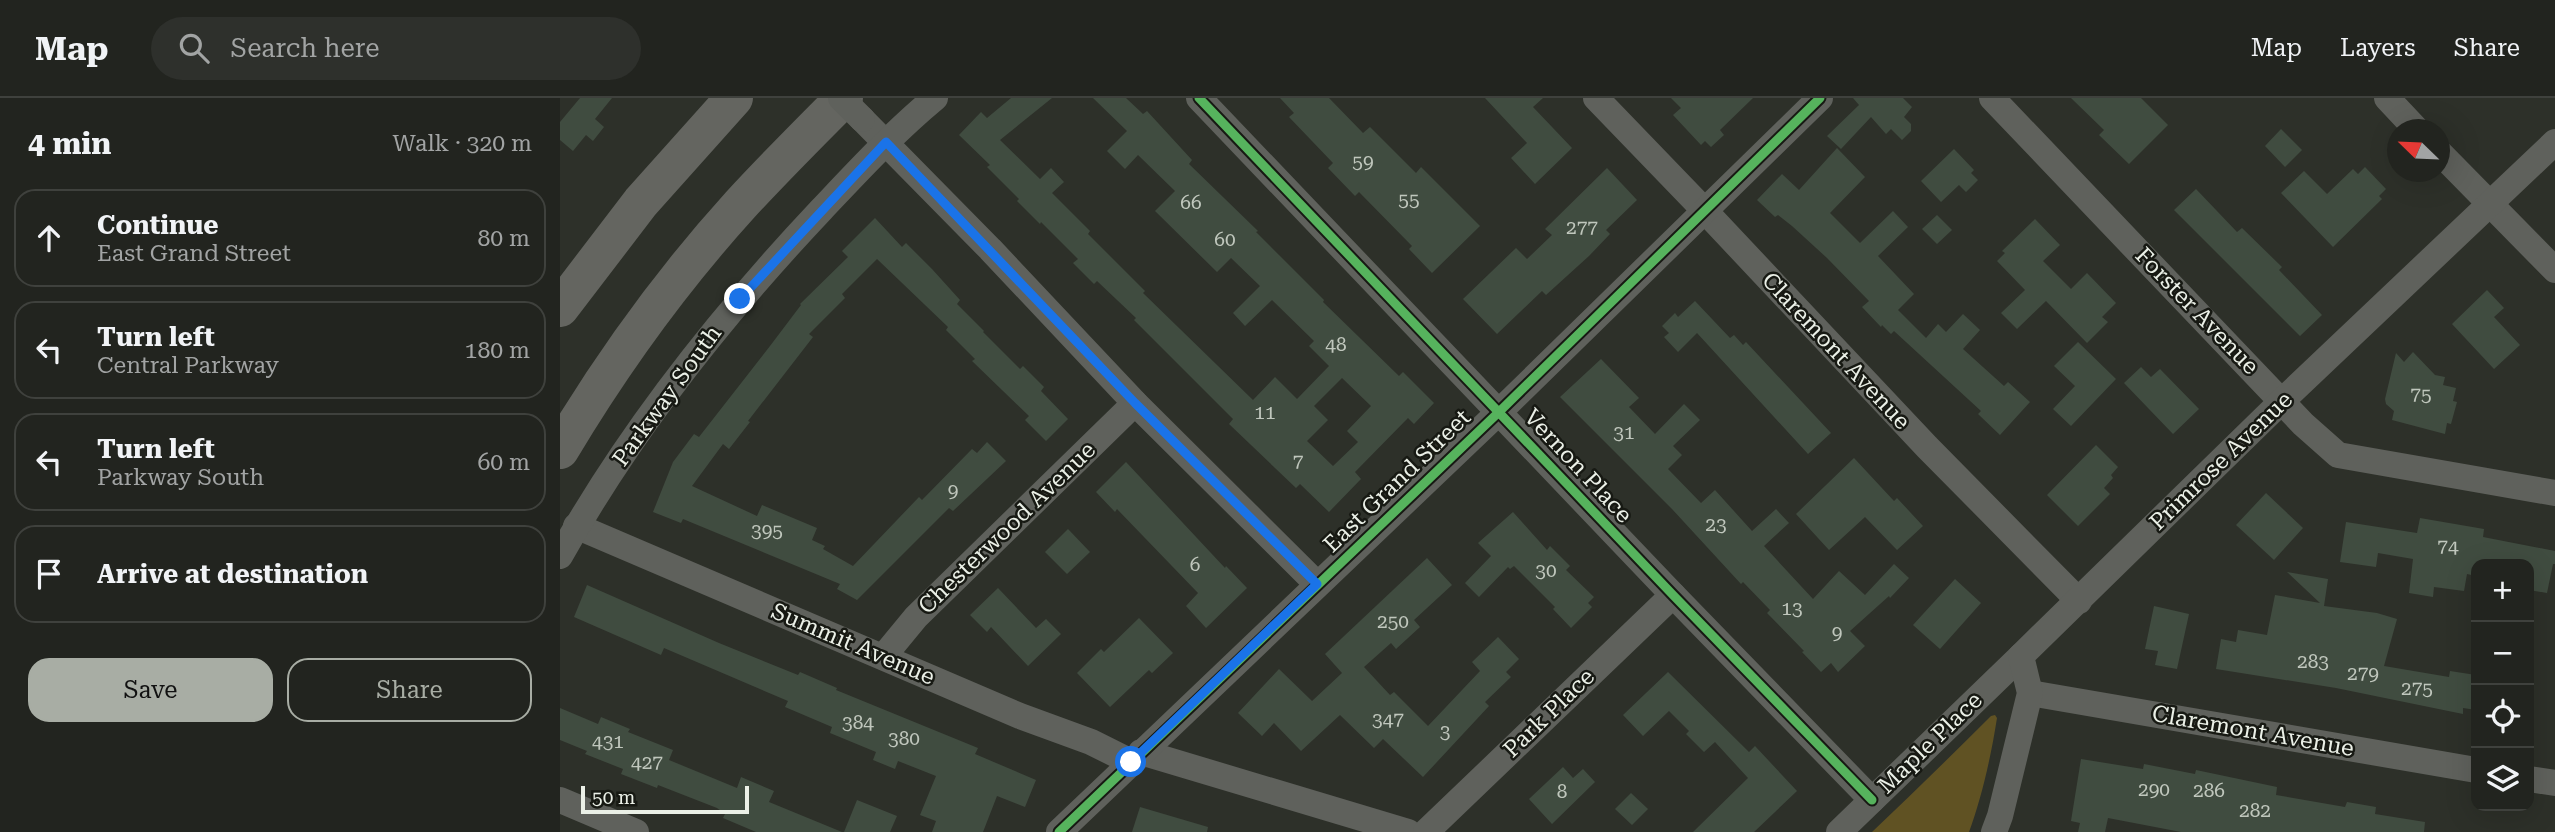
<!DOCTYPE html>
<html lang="en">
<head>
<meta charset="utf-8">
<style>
  :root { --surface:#22241f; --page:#2e302c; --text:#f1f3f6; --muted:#a2a4a4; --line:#3f413d; --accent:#a8ada4 }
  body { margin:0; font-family:"Roboto Serif",serif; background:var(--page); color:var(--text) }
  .controls { position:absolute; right:21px; bottom:21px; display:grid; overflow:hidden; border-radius:14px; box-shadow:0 7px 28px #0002 }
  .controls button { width:63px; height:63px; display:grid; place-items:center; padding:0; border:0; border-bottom:2px solid var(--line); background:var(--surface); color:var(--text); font:35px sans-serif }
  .compass { position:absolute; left:1827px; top:21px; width:63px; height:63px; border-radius:50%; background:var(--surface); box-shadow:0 7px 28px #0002; rotate:293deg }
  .scale { position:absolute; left:21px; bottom:18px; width:168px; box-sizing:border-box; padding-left:7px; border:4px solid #ebf0e7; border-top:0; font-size:19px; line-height:24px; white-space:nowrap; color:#ebf0e7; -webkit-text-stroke:5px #171913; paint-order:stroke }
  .stop { position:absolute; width:21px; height:21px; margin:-16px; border:5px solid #1a73e8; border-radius:50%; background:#fff }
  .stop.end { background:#1a73e8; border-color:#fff; box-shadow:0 2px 7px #0008 }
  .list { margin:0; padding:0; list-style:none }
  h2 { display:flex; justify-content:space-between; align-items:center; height:91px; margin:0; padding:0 28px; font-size:30px }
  h2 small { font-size:23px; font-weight:400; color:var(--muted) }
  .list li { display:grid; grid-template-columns:46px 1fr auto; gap:21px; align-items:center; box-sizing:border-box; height:98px; margin:0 14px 14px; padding:0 14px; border:2px solid var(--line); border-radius:21px }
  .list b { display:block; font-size:26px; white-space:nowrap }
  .list p { margin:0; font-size:23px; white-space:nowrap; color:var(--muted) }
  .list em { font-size:23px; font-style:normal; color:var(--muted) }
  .actions { display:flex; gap:14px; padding:21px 28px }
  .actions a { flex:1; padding:16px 0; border:2px solid var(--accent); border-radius:21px; text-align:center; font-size:24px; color:var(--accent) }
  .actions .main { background:var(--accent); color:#111 }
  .icon { flex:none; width:38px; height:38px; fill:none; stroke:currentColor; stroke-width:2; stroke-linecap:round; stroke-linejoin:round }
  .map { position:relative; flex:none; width:1995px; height:734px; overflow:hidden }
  header { display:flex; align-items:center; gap:42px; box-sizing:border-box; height:98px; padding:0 35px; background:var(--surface); border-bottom:2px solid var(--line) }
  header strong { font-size:33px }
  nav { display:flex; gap:38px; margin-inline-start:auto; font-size:24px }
  .search { width:490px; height:63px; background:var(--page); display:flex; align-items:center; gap:18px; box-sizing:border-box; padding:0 24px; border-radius:38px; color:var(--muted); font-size:26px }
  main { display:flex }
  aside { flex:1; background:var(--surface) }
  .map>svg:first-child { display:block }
  .green { fill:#605223 }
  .building { fill:#404c40; fill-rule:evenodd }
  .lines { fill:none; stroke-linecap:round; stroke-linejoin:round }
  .street { stroke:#5f615c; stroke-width:26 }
  .highway { stroke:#646560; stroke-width:38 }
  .street-bridge { stroke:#5f615c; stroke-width:26 }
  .cycleway-casing { stroke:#171913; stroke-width:13 }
  .cycleway { stroke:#56b35d; stroke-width:9 }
  .route { stroke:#1a73e8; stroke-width:9 }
  .labels { text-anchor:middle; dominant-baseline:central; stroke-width:5; stroke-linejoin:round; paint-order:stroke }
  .number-label { font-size:19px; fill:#c0c7bd }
  .street-label { font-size:23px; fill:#ebf0e7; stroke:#171913 }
</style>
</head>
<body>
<header>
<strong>Map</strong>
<div class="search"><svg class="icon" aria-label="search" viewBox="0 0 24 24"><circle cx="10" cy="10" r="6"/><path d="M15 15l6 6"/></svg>Search here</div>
<nav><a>Map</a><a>Layers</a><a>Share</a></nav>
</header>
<main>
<aside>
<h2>4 min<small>Walk · 320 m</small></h2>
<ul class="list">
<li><svg class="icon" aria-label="ahead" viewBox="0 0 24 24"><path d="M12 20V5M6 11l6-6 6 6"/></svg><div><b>Continue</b><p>East Grand Street</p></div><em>80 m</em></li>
<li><svg class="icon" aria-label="left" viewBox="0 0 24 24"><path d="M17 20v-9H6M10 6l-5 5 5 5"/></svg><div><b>Turn left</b><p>Central Parkway</p></div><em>180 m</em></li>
<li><svg class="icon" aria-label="left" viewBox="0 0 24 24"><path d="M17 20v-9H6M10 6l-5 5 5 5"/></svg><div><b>Turn left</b><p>Parkway South</p></div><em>60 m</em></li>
<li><svg class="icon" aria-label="arrive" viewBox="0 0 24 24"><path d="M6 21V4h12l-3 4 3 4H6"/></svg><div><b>Arrive at destination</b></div></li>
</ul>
<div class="actions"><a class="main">Save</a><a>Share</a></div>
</aside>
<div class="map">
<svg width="1995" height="734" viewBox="0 0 1995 734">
  <rect width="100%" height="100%" fill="#2d3029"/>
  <path class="green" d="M 1435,617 L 1437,620 C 1431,659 1421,702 1409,734 L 1312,734 C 1352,696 1392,657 1431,618 Z"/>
  <g class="building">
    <polygon points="20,0 52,0 35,21 44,29 33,43 26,37 13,53 0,42 0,24"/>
    <path d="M 451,0 L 492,0 L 440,42 L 480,81 L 491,70 L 504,84 L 492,95 L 530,133 L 528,136 L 585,193 L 583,195 L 693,302 L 715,279 L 737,301 L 769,268 L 749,248 L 754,243 L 712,202 L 685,228 L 673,215 L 700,188 L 671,160 L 657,174 L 595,113 L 615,93 L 578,57 L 565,71 L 547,53 L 567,33 L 533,0 L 566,0 L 583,16 L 587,13 L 632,62 L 629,66 L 698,133 L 696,134 L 764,202 L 763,204 L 839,278 L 843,274 L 874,305 L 854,326 L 848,320 L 795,374 L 801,381 L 769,414 L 740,386 L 736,390 L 669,326 L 673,321 L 574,222 L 576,220 L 537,183 L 534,186 L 513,165 L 518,161 L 481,124 L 480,126 L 457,103 L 459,101 L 427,69 L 430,67 L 399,37 L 421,14 L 427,20 ZM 782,280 L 811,308 L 787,333 L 798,344 L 773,368 L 747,343 L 768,322 L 754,308 Z"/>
    <polygon points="720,0 769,0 803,35 810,29 856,75 861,69 920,128 872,175 849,151 852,148 799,94 795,98 768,70 773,65 729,19 734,15"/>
    <polygon points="925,0 983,0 973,9 1012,50 975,86 951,60 967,45"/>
    <polygon points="1111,0 1193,0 1160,32 1164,37 1151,49 1145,43 1141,47 1113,17 1121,10"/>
    <polygon points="1293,0 1343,0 1352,9 1344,19 1351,26 1351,33 1342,42 1331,31 1326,36 1311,19 1281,51 1267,38 1299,7"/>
    <polygon points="1511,0 1581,0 1608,27 1569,66 1539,37 1544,32"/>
    <polygon points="1721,31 1742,52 1725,69 1705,48"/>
    <polygon points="1277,50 1305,79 1270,115 1300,145 1333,113 1348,129 1318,158 1354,196 1338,212 1366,240 1378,226 1386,234 1403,216 1420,232 1403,251 1444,288 1448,284 1470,304 1440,337 1418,316 1421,313 1334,233 1331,236 1322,227 1321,229 1302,209 1309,203 1267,160 1232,128 1218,117 1215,119 1197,102 1222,76 1239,92"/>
    <polygon points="1394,51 1414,72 1411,75 1418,82 1406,94 1399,87 1381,104 1361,83"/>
    <polygon points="1805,69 1826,91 1819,98 1822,101 1773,149 1721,95 1744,73 1767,96 1793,71 1798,76"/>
    <polygon points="1047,70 1077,102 1046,132 1050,136 1029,158 986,197 982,193 937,236 903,201 956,150 967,161 992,137 985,131"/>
    <polygon points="1636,91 1677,134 1682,130 1722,169 1719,172 1762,217 1740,238 1614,112"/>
    <polygon points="1377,117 1392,132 1377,146 1362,131"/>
    <polygon points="315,120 342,149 346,145 372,171 400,202 397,206 424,233 423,234 460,271 463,268 484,289 481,293 508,321 486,343 465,322 469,318 412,263 415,261 386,232 388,229 317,161 282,196 285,200 249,236 253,239 188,323 190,324 169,351 163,346 132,388 197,418 202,407 257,430 252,442 265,448 263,451 293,468 359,399 362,402 412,351 417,355 427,344 446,363 393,413 389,410 297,502 277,491 280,486 123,421 121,425 93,414 113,364 134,336 139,339 210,248 241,207 240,206 288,159 282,153"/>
    <polygon points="1475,121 1500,147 1483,163 1511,191 1527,175 1556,205 1542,219 1548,224 1527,245 1486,203 1457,231 1441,215 1465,192 1437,163 1445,155 1442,153"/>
    <polygon points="1927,192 1944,210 1934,219 1960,247 1934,271 1892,226"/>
    <polygon points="1135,203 1170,240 1174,237 1183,247 1186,244 1271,335 1248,356 1137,235 1118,254 1104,239 1109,235 1102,228 1115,215 1118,219"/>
    <polygon points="1518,244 1556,281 1511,328 1493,311 1515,288 1494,268"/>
    <polygon points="1853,254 1875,277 1885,279 1883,287 1896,290 1893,303 1897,304 1891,326 1887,325 1885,336 1832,322 1834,313 1826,306 1825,301 1836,255 1844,264"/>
    <polygon points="1041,261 1079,300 1069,309 1095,336 1124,306 1140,322 1113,348 1122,357 1108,371 1141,405 1155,392 1192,433 1216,411 1229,425 1204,448 1253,501 1279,473 1305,497 1334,466 1349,480 1330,500 1329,498 1290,533 1305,548 1278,574 1271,565 1261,574 1242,554 1244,553 1207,515 1210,512 1183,484 1181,486 1112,411 1000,299"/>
    <polygon points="1581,269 1591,279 1600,271 1639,311 1613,336 1564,285"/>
    <polygon points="1536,347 1558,369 1551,377 1553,380 1544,390 1550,396 1518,428 1487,397"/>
    <polygon points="1294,360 1334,403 1337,400 1363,428 1337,452 1305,419 1269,452 1236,416"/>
    <polygon points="566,364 665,470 666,468 687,490 646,530 626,508 638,495 557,411 555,414 536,394"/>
    <polygon points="1706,395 1743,430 1714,462 1676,427"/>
    <polygon points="953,414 987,452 990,448 1010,468 1006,472 1034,499 1028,505 1032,509 1011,530 993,511 995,509 954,468 950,471 948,469 919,499 905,485 931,458 918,445"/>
    <polygon points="1860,420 1924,431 1923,439 1995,453 1995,466 1993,466 1987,495 1969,492 1969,466 1916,466 1916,478 1907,476 1904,493 1874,489 1873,499 1849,495 1853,461 1818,455 1816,469 1780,464 1786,424 1857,435"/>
    <polygon points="508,431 530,454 507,476 485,454"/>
    <polygon points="867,460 892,487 854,522 860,529 836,551 831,545 804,569 830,597 834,594 868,628 920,573 912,564 938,539 959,561 946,574 951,579 925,604 929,608 863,679 823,641 814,650 780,617 741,653 714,625 702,638 678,615 719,571 752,603 782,575 765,556"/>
    <polygon points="1727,474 1768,481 1764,508 1817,515 1837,521 1824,568 1889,579 1890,573 1916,577 1916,612 1903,610 1903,616 1776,590 1656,571 1661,541 1676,544 1678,532 1707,537 1715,497 1760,505"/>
    <polygon points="1395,481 1421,505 1380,551 1353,527"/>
    <polygon points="27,487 159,545 238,577 240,574 277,590 276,592 418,650 415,656 476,682 465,709 437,698 423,734 372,734 376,723 360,717 376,678 338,663 335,671 313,662 316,654 270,635 272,629 225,609 228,603 104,550 101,557 14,519"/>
    <polygon points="438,490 476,530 486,521 501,536 468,568 431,529 427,534 410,517"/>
    <polygon points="1594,508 1629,516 1617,571 1595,567 1598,553 1585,551"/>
    <polygon points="579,520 613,555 592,575 589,572 550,609 517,575 541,551 544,554"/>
    <polygon points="1108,574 1189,654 1195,648 1237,693 1194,734 1133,734 1188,680 1155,644 1144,654 1126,636 1129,633 1109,613 1083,638 1063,617"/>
    <polygon points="0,610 38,626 41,619 70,631 68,634 113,652 109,662 177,690 181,679 214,693 209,704 282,734 196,734 163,720 165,716 157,710 98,687 97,690 61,676 63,671 25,656 27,653 0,642"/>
    <polygon points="1521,661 1583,671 1584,666 1635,676 1636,672 1717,689 1716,697 1785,709 1787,704 1816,709 1815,716 1865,724 1864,734 1621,734 1548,720 1545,734 1518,734 1520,725 1511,723"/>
    <polygon points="1003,669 1013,680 1023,671 1035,684 992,726 969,701"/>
    <polygon points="1071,695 1088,711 1072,727 1055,711"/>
    <polygon points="297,702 337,718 330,734 284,734"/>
    <polygon points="580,709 648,729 647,734 572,734"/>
  </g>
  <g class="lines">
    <g class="street">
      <polyline points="639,0 1113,497 1312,702"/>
      <polyline points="1036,0 1145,113 1367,349 1519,503"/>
      <polyline points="1432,0 1743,326 1778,357 1995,395"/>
      <polyline points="1827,0 1857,32"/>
      <polyline points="302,21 430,151 575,305 757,486"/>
      <polyline points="1880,55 1995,172"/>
      <polyline points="16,428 460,618 531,644 571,664"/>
      <path d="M 0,458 C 71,331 162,217 262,111 C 298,73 334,34 375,0"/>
      <polyline points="323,559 356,519 575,305"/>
      <polyline points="1470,595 1916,672"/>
      <polyline points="581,654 848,734"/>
      <polyline points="1969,681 1995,685"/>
      <polyline points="0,702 76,734"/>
      <polyline points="499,734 940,313 1260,0"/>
      <polyline points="866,734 1113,497"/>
      <polyline points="1279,734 1461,558"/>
      <polyline points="1434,734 1440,718 1470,595 1461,558 1722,303 1995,44"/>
    </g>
    <g class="highway">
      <polyline points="0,210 81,104 174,0"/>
      <path d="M 0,352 C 52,265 112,182 180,107 C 214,70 249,35 284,0"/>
    </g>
    <polyline class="street-bridge" points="281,0 302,21"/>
    <defs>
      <g id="cycleway">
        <polyline points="639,0 1113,497 1312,702"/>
        <polyline points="499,734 940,313 1260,0"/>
      </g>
    </defs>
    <use href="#cycleway" class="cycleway-casing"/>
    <use href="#cycleway" class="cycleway"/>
  </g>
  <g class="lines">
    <polyline class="route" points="180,201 326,44 575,305 757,486 571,664"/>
  </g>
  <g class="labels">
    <g class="number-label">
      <text x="803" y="63">59</text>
      <text x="849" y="101">55</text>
      <text x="631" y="104">66</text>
      <text x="1022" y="129">277</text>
      <text x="665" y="141">60</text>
      <text x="776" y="246">48</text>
      <text x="1861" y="296">75</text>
      <text x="705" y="314">11</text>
      <text x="1064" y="334">31</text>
      <text x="738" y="363">7</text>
      <text x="393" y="392">9</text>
      <text x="1156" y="426">23</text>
      <text x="207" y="432">395</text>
      <text x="1888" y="448">74</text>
      <text x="635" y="466">6</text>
      <text x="986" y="472">30</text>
      <text x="1232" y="510">13</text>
      <text x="833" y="523">250</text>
      <text x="1277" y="534">9</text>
      <text x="1753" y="563">283</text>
      <text x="1803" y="575">279</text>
      <text x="1857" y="590">275</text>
      <text x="828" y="621">347</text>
      <text x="298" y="624">384</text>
      <text x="885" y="633">3</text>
      <text x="344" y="640">380</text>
      <text x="48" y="643">431</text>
      <text x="87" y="664">427</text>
      <text x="1594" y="691">290</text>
      <text x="1649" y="692">286</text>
      <text x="1002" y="693">8</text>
      <text x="1695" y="712">282</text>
    </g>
    <g class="street-label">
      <text transform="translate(1637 213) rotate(46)">Forster Avenue</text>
      <text transform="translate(1276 253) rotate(47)">Claremont Avenue</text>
      <text transform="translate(107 298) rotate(-54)">Parkway South</text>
      <text transform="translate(1661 363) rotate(-44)">Primrose Avenue</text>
      <text transform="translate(1018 368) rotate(47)">Vernon Place</text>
      <text transform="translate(837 383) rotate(-44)">East Grand Street</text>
      <text transform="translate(447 430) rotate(-44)">Chesterwood Avenue</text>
      <text transform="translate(293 546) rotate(23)">Summit Avenue</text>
      <text transform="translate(989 615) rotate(-44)">Park Place</text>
      <text transform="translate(1693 633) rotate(10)">Claremont Avenue</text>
      <text transform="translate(1370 645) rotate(-44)">Maple Place</text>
    </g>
  </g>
</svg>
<div class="controls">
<button>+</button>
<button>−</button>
<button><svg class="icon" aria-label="locate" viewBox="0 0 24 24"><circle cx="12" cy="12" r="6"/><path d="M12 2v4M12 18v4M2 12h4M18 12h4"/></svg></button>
<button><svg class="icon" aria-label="layers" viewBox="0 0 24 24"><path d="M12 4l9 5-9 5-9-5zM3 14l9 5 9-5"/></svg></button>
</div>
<svg class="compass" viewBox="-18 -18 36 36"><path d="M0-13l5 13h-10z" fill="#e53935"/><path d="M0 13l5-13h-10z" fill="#a2a4a4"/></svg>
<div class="scale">50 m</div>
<div class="stop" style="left:571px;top:664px"></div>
<div class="stop end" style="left:180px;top:201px"></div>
</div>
</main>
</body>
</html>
